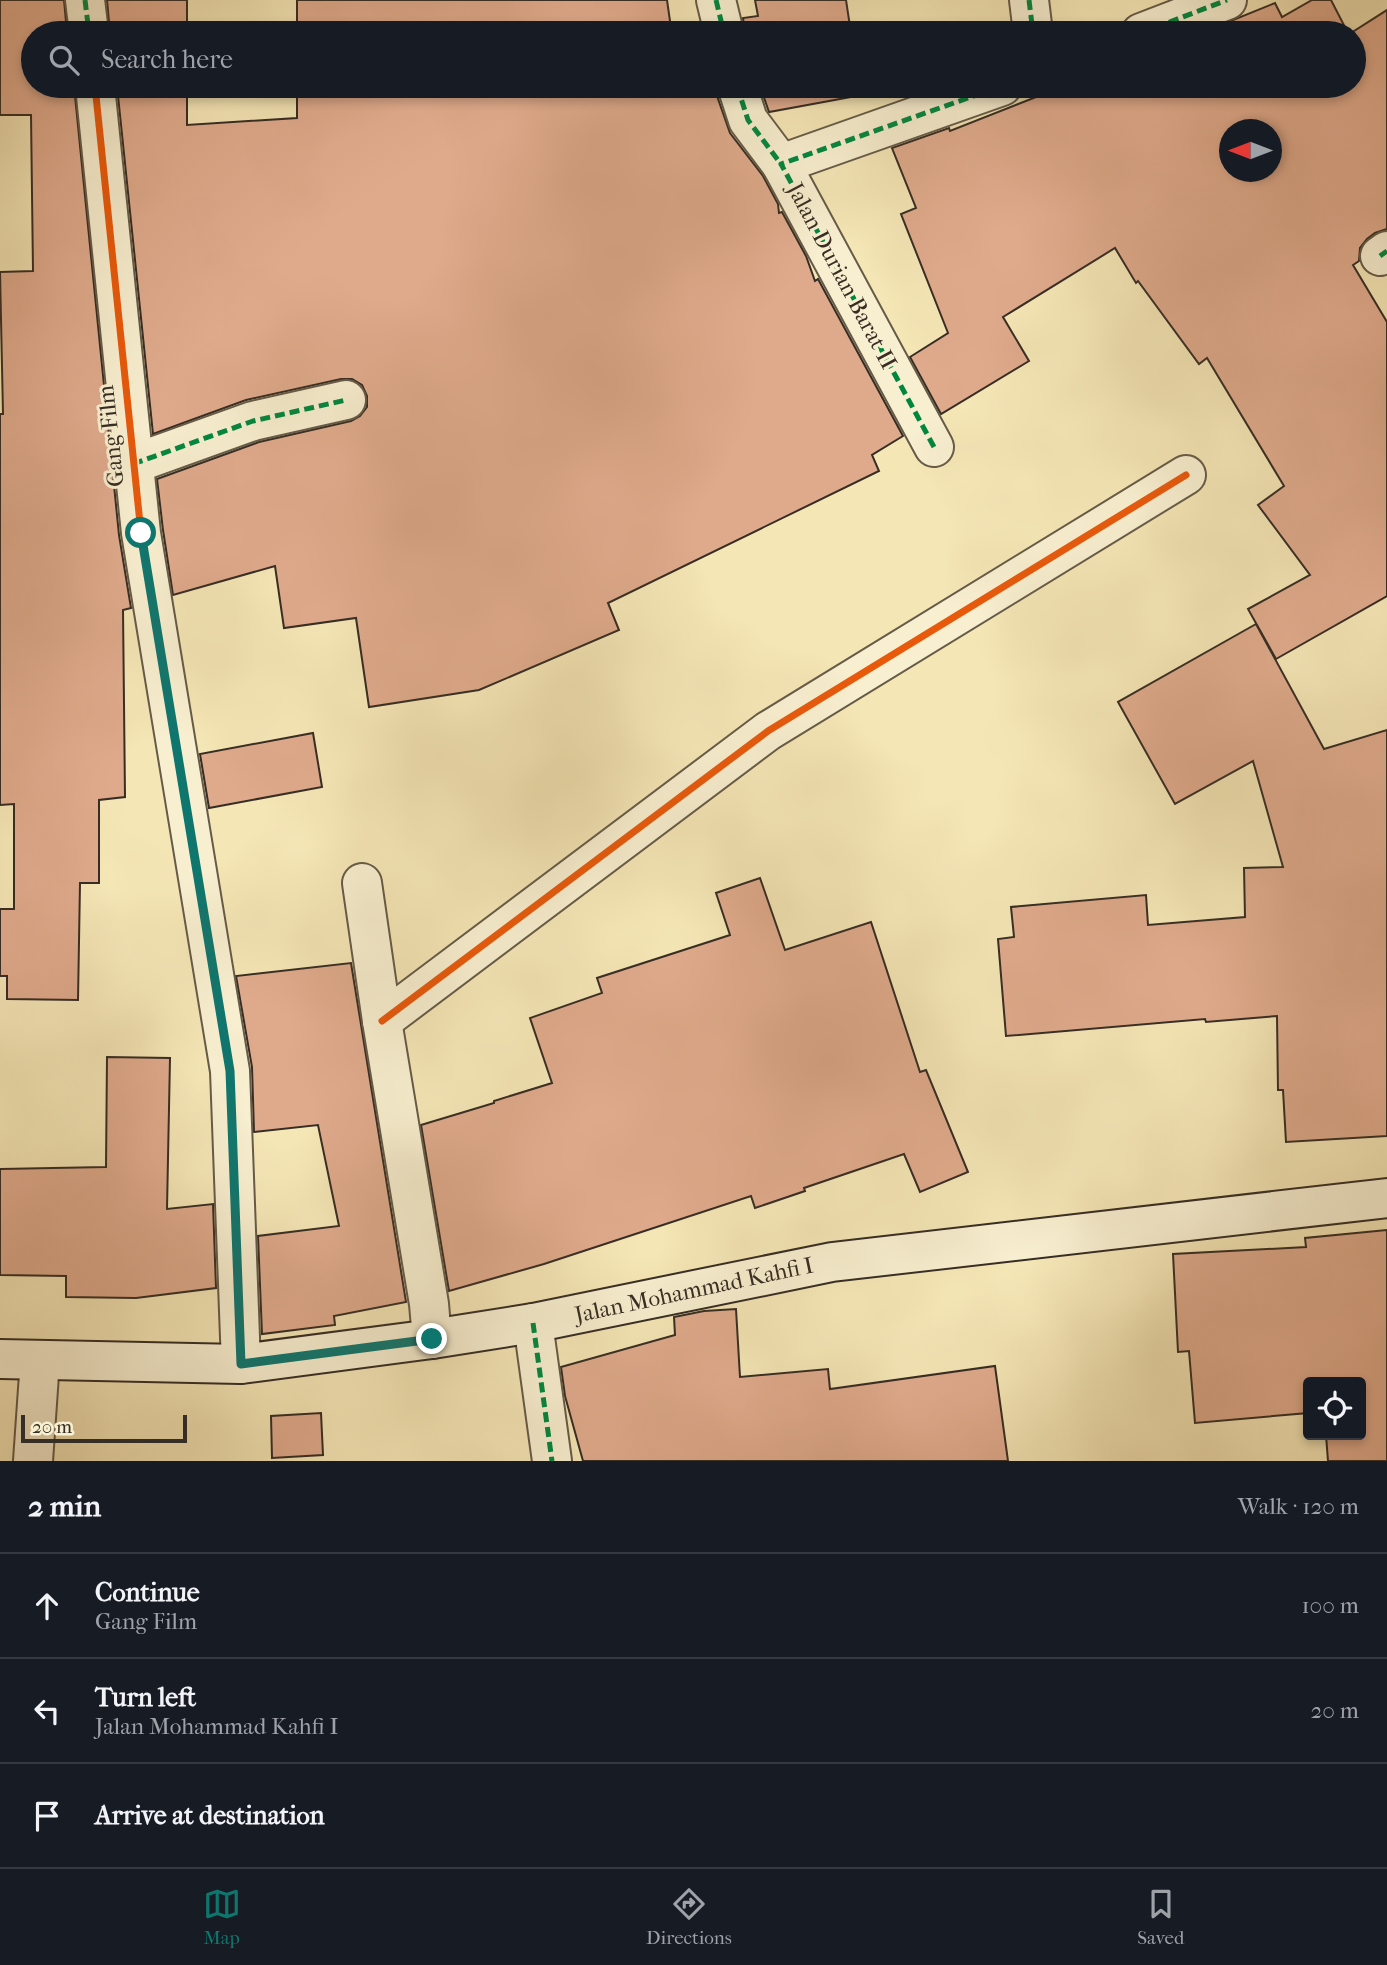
<!DOCTYPE html>
<html lang="en">
<head>
<meta charset="utf-8">
<style>
  :root { --surface:#171b24; --page:#20242c; --text:#f1f3f6; --muted:#9ea1a6; --line:#363941; --accent:#0f766e }
  body { margin:0; font-family:"IM FELL French Canon",serif; background:var(--page); color:var(--text) }
  .controls { position:absolute; right:21px; bottom:21px; display:grid; overflow:hidden; border-radius:7px; box-shadow:0 4px 10px #0003 }
  .controls button { width:63px; height:63px; display:grid; place-items:center; padding:0; border:0; border-bottom:2px solid var(--line); background:var(--surface); color:var(--text); font:35px sans-serif }
  .compass { position:absolute; left:1219px; top:119px; width:63px; height:63px; border-radius:50%; background:var(--surface); box-shadow:0 4px 10px #0003; rotate:270deg }
  .scale { position:absolute; left:21px; bottom:18px; width:166px; box-sizing:border-box; padding-left:7px; border:4px solid #362d24; border-top:0; font-size:19px; line-height:24px; white-space:nowrap; color:#362d24; -webkit-text-stroke:5px #f8efd0; paint-order:stroke }
  .stop { position:absolute; width:21px; height:21px; margin:-16px; border:5px solid #0f766e; border-radius:50%; background:#fff }
  .stop.end { background:#0f766e; border-color:#fff; box-shadow:0 2px 7px #0008 }
  .list { margin:0; padding:0; list-style:none }
  h2 { display:flex; justify-content:space-between; align-items:center; height:91px; margin:0; padding:0 28px; font-size:30px }
  h2 small { font-size:23px; font-weight:400; color:var(--muted) }
  .list li { display:grid; grid-template-columns:46px 1fr auto; gap:21px; align-items:center; box-sizing:border-box; height:105px; padding:0 28px; border-top:2px solid var(--line) }
  .list b { display:block; font-size:26px; white-space:nowrap }
  .list p { margin:0; font-size:23px; white-space:nowrap; color:var(--muted) }
  .list em { font-size:23px; font-style:normal; color:var(--muted) }
  .icon { flex:none; width:38px; height:38px; fill:none; stroke:currentColor; stroke-width:2; stroke-linecap:round; stroke-linejoin:round }
  .map { position:relative; flex:none; width:1387px; height:1461px; overflow:hidden }
  .search { position:absolute; background:var(--surface); box-shadow:0 4px 10px #0003; left:21px; right:21px; top:21px; height:77px; display:flex; align-items:center; gap:18px; box-sizing:border-box; padding:0 24px; border-radius:38px; color:var(--muted); font-size:26px }
  .sheet { height:406px; background:var(--surface) }
  nav { display:flex; justify-content:space-around; align-items:center; box-sizing:border-box; height:98px; border-top:2px solid var(--line); background:var(--surface); font-size:19px; color:var(--muted) }
  nav a { display:grid; justify-items:center; gap:4px }
  nav .on { color:var(--accent) }
  .map>svg:first-child { display:block }
  .building { fill:#dfaa8c; stroke:#362d24; stroke-width:2; fill-rule:evenodd }
  .lines { fill:none; stroke-linecap:round; stroke-linejoin:round }
  .minor-casing { stroke:#665b48; stroke-width:42 }
  .secondary-casing { stroke:#362d24; stroke-width:42 }
  .minor { stroke:#f8efd0; stroke-width:38 }
  .secondary { stroke:#f8efd0; stroke-width:38 }
  .quiet { stroke:#00873e; stroke-width:5; stroke-dasharray:10 5; stroke-linecap:butt }
  .cycleway-casing { stroke:#f8efd0; stroke-width:11 }
  .cycleway { stroke:#e8590c; stroke-width:7 }
  .route { stroke:#0f766e; stroke-width:9 }
  .labels { text-anchor:middle; dominant-baseline:central; stroke-width:6; stroke-linejoin:round; paint-order:stroke }
  .street-label { font-size:23px; fill:#362d24; stroke:#f8efd0 }
</style>
</head>
<body>
<div class="map">
<svg width="1387" height="1461" viewBox="0 0 1387 1461">
  <rect width="100%" height="100%" fill="#f5e6b6"/>
  <filter id="stains"><feTurbulence type="fractalNoise" baseFrequency=".00286" numOctaves="4"/><feColorMatrix values="0 0 0 0 .2 0 0 0 0 .09 0 0 0 0 .02 0 0 0 .5 -.17"/></filter>
  <radialGradient id="worn" r=".72"><stop offset=".6" stop-color="#630" stop-opacity="0"/><stop offset="1" stop-color="#630" stop-opacity=".3"/></radialGradient>
  <g class="building">
    <polygon points="0,0 64,0 67,33 33,33 33,86 74,86 119,535 131,608 123,610 125,797 99,800 99,883 80,883 78,1000 7,999 7,976 0,976 0,909 14,909 14,804 0,805 0,414 3,414 0,272 33,271 31,115 0,115"/>
    <polygon points="107,0 187,0 187,33 110,33"/>
    <polygon points="297,0 667,0 671,28 699,24 702,33 297,33"/>
    <polygon points="755,0 846,0 851,33 745,33 743,18 758,16"/>
    <polygon points="1312,0 1331,0 1348,33 1201,33 1275,3 1282,17"/>
    <path d="M 1387,10 L 1387,229 L 1375,233 L 1367,239 L 1360,248 L 1359,261 L 1353,265 L 1387,322 L 1387,596 L 1276,659 L 1248,609 L 1310,575 L 1258,505 L 1284,486 L 1207,358 L 1199,364 L 1138,281 L 1136,283 L 1115,248 L 1003,317 L 1029,361 L 941,414 L 910,357 L 948,333 L 901,214 L 916,208 L 892,148 L 949,128 L 950,131 L 1064,86 L 1354,86 L 1354,33 L 1351,33 ZM 1229,130 L 1271,130 L 1271,172 L 1229,172 Z"/>
    <polygon points="117,86 187,86 187,125 297,118 297,86 716,86 716,93 730,133 763,176 778,204 779,213 782,212 806,256 815,281 818,279 903,436 872,455 879,471 608,603 619,630 479,690 369,707 356,618 284,628 275,566 173,595 163,530 157,479 259,442 351,421 360,416 367,407 367,396 362,385 352,379 341,379 246,400 153,434"/>
    <polygon points="760,86 860,86 862,95 769,112"/>
    <polygon points="1256,624 1324,749 1387,730 1387,1136 1286,1142 1283,1090 1278,1090 1277,1016 1206,1022 1205,1019 1006,1036 998,939 1014,937 1011,907 1146,895 1148,925 1245,917 1244,868 1283,867 1253,761 1175,804 1118,702"/>
    <polygon points="313,733 322,787 209,808 200,754"/>
    <polygon points="760,878 785,950 871,922 920,1072 926,1070 968,1172 920,1192 904,1154 804,1188 805,1191 755,1208 751,1196 544,1264 449,1291 421,1125 494,1103 494,1101 552,1083 530,1018 602,993 597,978 730,935 716,893"/>
    <polygon points="351,963 406,1302 334,1316 335,1325 262,1334 258,1236 339,1226 318,1125 254,1132 252,1067 236,976"/>
    <polygon points="107,1057 170,1058 167,1209 213,1204 216,1288 136,1298 66,1297 66,1276 0,1275 0,1169 106,1167"/>
    <polygon points="1387,1230 1387,1461 1328,1461 1326,1435 1361,1435 1361,1382 1308,1382 1308,1413 1195,1423 1189,1351 1178,1352 1173,1254 1306,1247 1305,1238"/>
    <polygon points="736,1309 740,1377 828,1369 830,1389 995,1366 1008,1461 583,1461 565,1396 561,1367 675,1335 674,1317 704,1311"/>
    <polygon points="321,1413 323,1455 272,1458 271,1416"/>
  </g>
  <g class="lines">
    <defs>
      <g id="minor">
        <polyline points="85,0 89,33"/>
        <polyline points="716,0 724,33"/>
        <polyline points="1029,0 1033,33"/>
        <polyline points="1141,33 1227,0"/>
        <polyline points="95,86 141,533 230,1071 241,1364"/>
        <polyline points="737,86 748,120 781,164"/>
        <polyline points="1380,256 1387,251"/>
        <polyline points="934,447 781,164 1002,86"/>
        <polyline points="133,464 253,421 346,400"/>
        <polyline points="362,883 382,1021 429,1304 432,1339"/>
        <polyline points="382,1021 768,731 1186,475"/>
        <polyline points="533,1323 552,1461"/>
        <polyline points="33,1461 40,1360"/>
      </g>
      <polyline id="secondary" points="0,1359 241,1364 432,1339 533,1323 832,1262 1387,1198"/>
    </defs>
    <use href="#minor" class="minor-casing"/>
    <use href="#secondary" class="secondary-casing"/>
    <use href="#minor" class="minor"/>
    <use href="#secondary" class="secondary"/>
    <g class="quiet">
      <polyline points="85,0 89,33"/>
      <polyline points="716,0 724,33"/>
      <polyline points="1029,0 1033,33"/>
      <polyline points="1141,33 1227,0"/>
      <polyline points="737,86 748,120 781,164"/>
      <polyline points="1380,256 1387,251"/>
      <polyline points="934,447 781,164 1002,86"/>
      <polyline points="133,464 253,421 346,400"/>
      <polyline points="533,1323 552,1461"/>
    </g>
    <defs>
      <g id="cycleway">
        <polyline points="95,86 141,533 230,1071 241,1364"/>
        <polyline points="382,1021 768,731 1186,475"/>
      </g>
    </defs>
    <use href="#cycleway" class="cycleway-casing"/>
    <use href="#cycleway" class="cycleway"/>
  </g>
  <g class="lines">
    <polyline class="route" points="141,533 230,1071 241,1364 432,1339"/>
  </g>
  <g class="labels">
    <g class="street-label">
      <text transform="translate(842 276) rotate(62)">Jalan Durian Barat II</text>
      <text transform="translate(111 436) rotate(-96)">Gang Film</text>
      <text transform="translate(694 1290) rotate(-12)">Jalan Mohammad Kahfi I</text>
    </g>
  </g>
  <rect width="100%" height="100%" filter="url(#stains)"/>
  <rect width="100%" height="100%" fill="url(#worn)"/>
</svg>
<div class="controls">
<button><svg class="icon" aria-label="locate" viewBox="0 0 24 24"><circle cx="12" cy="12" r="6"/><path d="M12 2v4M12 18v4M2 12h4M18 12h4"/></svg></button>
</div>
<svg class="compass" viewBox="-18 -18 36 36"><path d="M0-13l5 13h-10z" fill="#e53935"/><path d="M0 13l5-13h-10z" fill="#9ea1a6"/></svg>
<div class="scale">20 m</div>
<div class="stop" style="left:141px;top:533px"></div>
<div class="stop end" style="left:432px;top:1339px"></div>
<div class="search"><svg class="icon" aria-label="search" viewBox="0 0 24 24"><circle cx="10" cy="10" r="6"/><path d="M15 15l6 6"/></svg>Search here</div>
</div>
<section class="sheet">
<h2>2 min<small>Walk · 120 m</small></h2>
<ul class="list">
<li><svg class="icon" aria-label="ahead" viewBox="0 0 24 24"><path d="M12 20V5M6 11l6-6 6 6"/></svg><div><b>Continue</b><p>Gang Film</p></div><em>100 m</em></li>
<li><svg class="icon" aria-label="left" viewBox="0 0 24 24"><path d="M17 20v-9H6M10 6l-5 5 5 5"/></svg><div><b>Turn left</b><p>Jalan Mohammad Kahfi I</p></div><em>20 m</em></li>
<li><svg class="icon" aria-label="arrive" viewBox="0 0 24 24"><path d="M6 21V4h12l-3 4 3 4H6"/></svg><div><b>Arrive at destination</b></div></li>
</ul>
</section>
<nav>
<a class="on"><svg class="icon" aria-label="map" viewBox="0 0 24 24"><path d="M3 6l6-2 6 2 6-2v14l-6 2-6-2-6 2zM9 4v14M15 6v14"/></svg>Map</a>
<a><svg class="icon" aria-label="directions" viewBox="0 0 24 24"><path d="M12 3l9 9-9 9-9-9zM9 14v-3h6M13 9l2 2-2 2"/></svg>Directions</a>
<a><svg class="icon" aria-label="saved" viewBox="0 0 24 24"><path d="M7 4h10v16l-5-4-5 4z"/></svg>Saved</a>
</nav>
</body>
</html>
